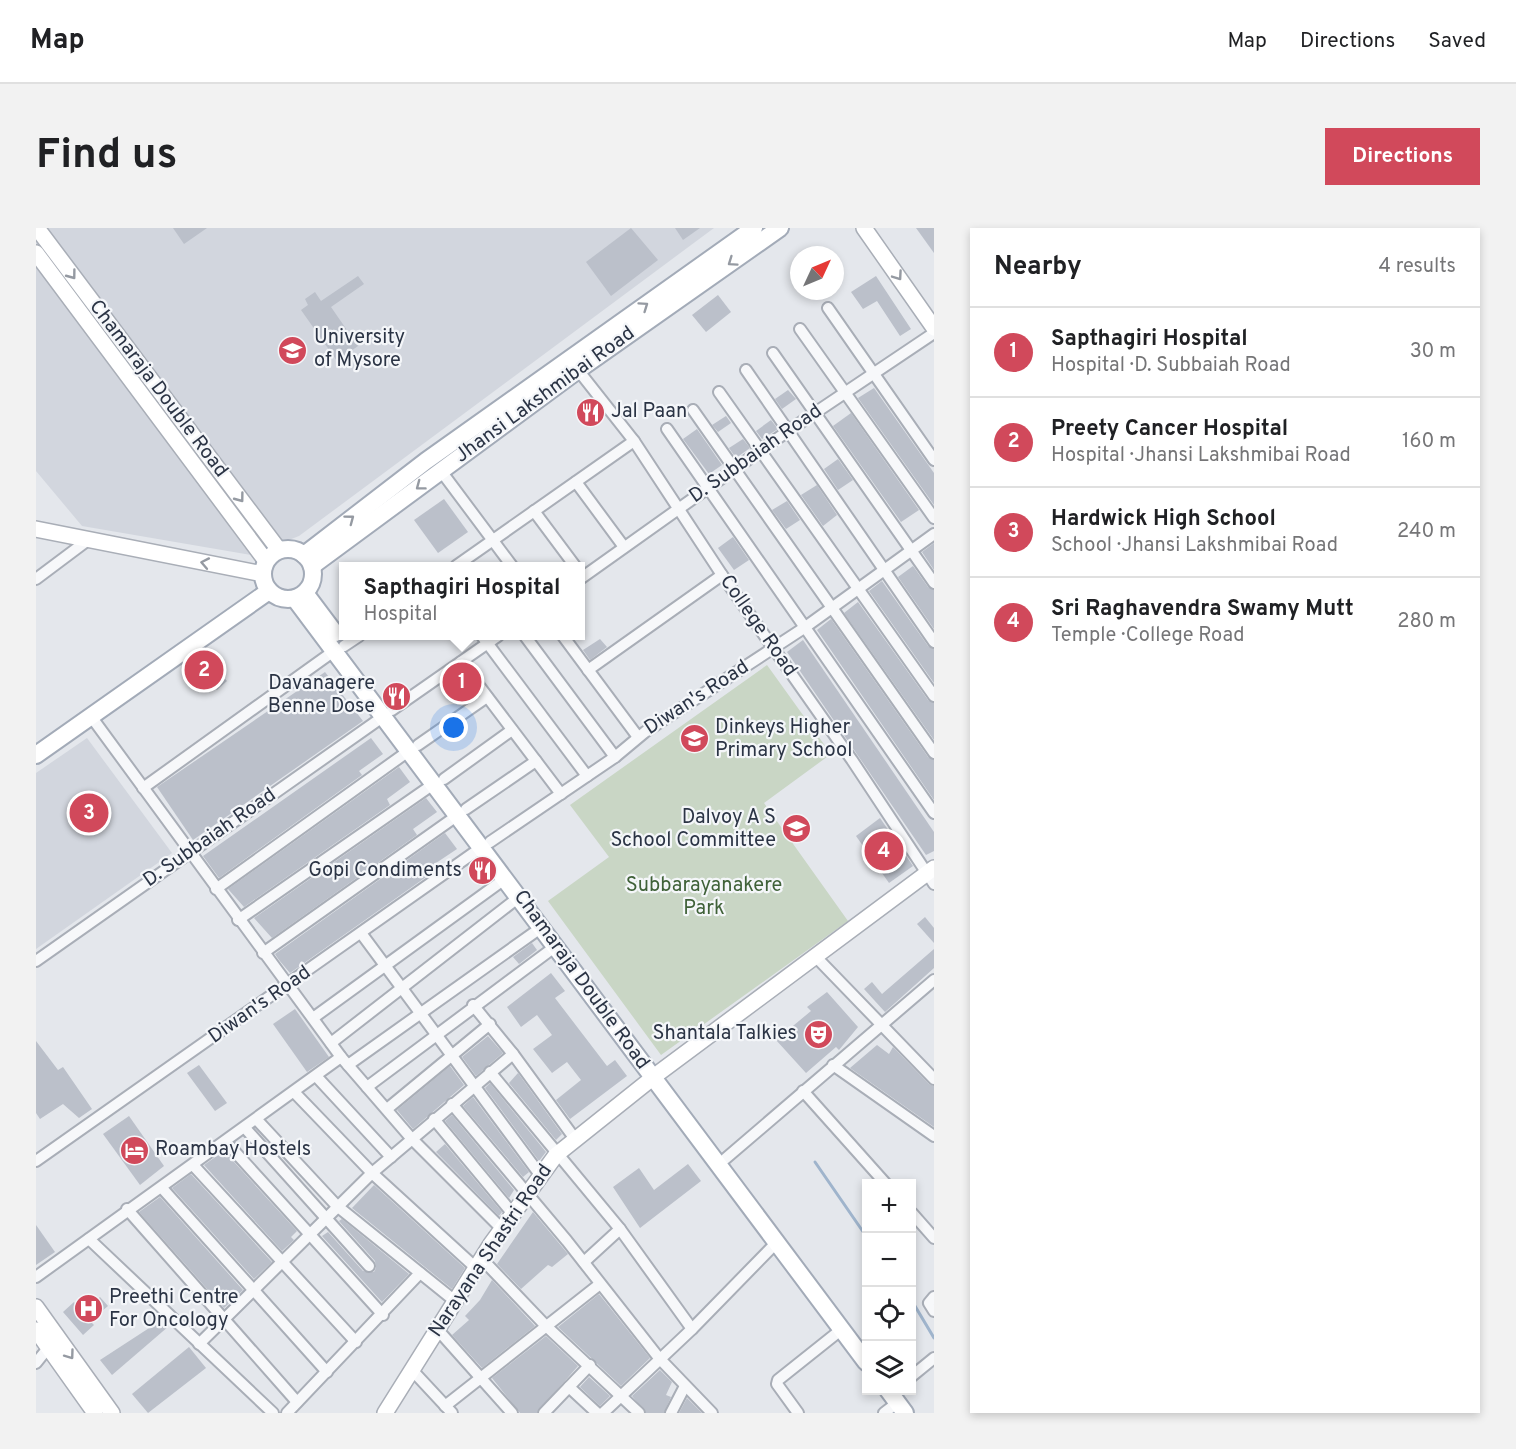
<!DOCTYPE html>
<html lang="en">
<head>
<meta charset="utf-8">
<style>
  :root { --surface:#fff; --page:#f2f2f2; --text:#202124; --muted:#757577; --line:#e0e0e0; --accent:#d1495b }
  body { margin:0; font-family:Overpass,sans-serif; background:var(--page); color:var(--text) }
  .controls { position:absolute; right:18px; bottom:18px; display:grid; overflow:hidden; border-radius:0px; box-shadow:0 3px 9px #0003 }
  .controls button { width:54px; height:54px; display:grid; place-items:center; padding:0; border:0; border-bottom:2px solid var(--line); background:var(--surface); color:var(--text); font:30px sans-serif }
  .compass { position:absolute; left:754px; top:18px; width:54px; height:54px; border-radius:50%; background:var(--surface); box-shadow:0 3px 9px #0003; rotate:46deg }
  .you { position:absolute; left:418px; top:500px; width:21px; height:21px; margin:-15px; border:4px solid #fff; border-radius:50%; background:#1a73e8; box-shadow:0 0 0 9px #1a73e833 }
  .badge { display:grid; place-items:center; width:39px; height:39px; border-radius:50%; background:var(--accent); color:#fff; font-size:20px; font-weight:700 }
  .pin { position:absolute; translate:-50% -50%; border:3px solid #fff; box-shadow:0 2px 6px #0006 }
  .popup { position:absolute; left:303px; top:334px; width:246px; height:78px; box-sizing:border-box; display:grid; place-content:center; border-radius:0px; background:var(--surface); filter:drop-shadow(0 2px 4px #0005); font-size:20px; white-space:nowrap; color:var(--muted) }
  .popup b { font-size:22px; color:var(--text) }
  .popup::after { content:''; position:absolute; left:50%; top:100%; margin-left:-12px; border:12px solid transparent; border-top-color:var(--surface) }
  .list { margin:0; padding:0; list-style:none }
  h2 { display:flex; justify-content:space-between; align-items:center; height:78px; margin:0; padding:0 24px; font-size:26px }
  h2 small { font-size:20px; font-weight:400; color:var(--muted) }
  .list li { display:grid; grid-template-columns:39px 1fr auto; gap:18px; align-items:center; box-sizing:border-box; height:90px; padding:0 24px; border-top:2px solid var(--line) }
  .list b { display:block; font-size:22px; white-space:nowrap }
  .list p { margin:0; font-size:20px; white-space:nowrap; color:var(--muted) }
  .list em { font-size:20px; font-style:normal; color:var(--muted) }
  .icon { flex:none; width:33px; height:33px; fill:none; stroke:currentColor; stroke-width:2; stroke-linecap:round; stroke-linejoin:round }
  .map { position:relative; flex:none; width:898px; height:1185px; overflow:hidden; border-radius:0px }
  header { display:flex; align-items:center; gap:36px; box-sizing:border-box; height:84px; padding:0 30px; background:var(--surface); border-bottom:2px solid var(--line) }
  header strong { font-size:28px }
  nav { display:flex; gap:33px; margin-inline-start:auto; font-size:21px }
  .intro { display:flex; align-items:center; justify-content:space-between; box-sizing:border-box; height:144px; padding:0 36px }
  h1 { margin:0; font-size:42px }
  .button { padding:15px 27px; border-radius:0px; background:var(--accent); color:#fff; font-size:21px; font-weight:700 }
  main { display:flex; gap:36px; padding:0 36px }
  aside { flex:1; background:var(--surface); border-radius:0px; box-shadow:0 3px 9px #0003 }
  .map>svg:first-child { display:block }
  .built { fill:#d2d6de }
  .green { fill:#c9d6c5 }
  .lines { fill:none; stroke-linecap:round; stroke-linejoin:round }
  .stream { stroke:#9fb4cc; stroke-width:3 }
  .building { fill:#bbc0ca }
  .street-casing { stroke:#a9aeb7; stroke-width:14 }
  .secondary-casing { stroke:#a9aeb7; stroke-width:18 }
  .primary-casing { stroke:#a3abb8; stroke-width:20 }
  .street { stroke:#f7f8fa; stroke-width:10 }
  .secondary { stroke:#fff; stroke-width:15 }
  .primary { stroke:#fff; stroke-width:16 }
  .oneway { stroke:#959aa2 }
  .labels { text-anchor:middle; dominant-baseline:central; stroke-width:4.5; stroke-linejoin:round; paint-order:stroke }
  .poi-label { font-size:20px; fill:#2b3445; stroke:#f4f6f9; text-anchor:start }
  .street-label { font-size:20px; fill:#2b3445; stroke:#f4f6f9 }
  .park-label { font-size:20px; fill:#3f6138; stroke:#f4f6f9 }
</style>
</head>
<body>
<header>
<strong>Map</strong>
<nav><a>Map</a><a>Directions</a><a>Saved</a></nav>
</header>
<div class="intro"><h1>Find us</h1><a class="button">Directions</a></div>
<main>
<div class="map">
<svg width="898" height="1185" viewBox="0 0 898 1185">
  <rect width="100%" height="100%" fill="#e4e7ec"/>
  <g class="built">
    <polygon points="0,0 678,0 263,308 215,327 46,298 0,243"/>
    <polygon points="51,510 136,625 0,721 0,545"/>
  </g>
  <polygon class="green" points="731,437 795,526 728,575 812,693 625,827 512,673 573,629 534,577"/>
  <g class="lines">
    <g class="stream">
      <polyline points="779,934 830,1008"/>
      <polyline points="876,1073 898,1110"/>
    </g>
  </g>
  <g class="building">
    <polygon points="137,0 171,0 148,16"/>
    <polygon points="595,0 622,32 575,68 550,34"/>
    <polygon points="639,0 664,0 647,12"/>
    <polygon points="880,0 898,0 898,25"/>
    <polygon points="322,48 328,56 295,79 322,118 301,133 265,82 272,77 269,71 279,64 285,73"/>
    <polygon points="840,48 875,101 864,108 841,73 827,81 815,64"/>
    <polygon points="682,67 695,84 670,104 656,87"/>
    <polygon points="838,160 898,245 898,277 822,170"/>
    <polygon points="752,162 760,171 746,181 739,171"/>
    <polygon points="815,185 883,282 865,294 797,198"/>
    <polygon points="690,188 695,195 682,204 676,197"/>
    <polygon points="735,192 742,201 726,211 720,203"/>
    <polygon points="661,201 686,237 673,246 647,211"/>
    <polygon points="707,211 714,220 700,230 693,220"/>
    <polygon points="802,231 817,252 802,262 788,241"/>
    <polygon points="781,257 801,287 787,298 765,267"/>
    <polygon points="408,271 432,304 402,325 378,292"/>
    <polygon points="751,273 764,292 750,301 736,282"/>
    <polygon points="697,309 713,332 698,342 682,320"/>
    <polygon points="898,315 898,342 886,324"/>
    <polygon points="877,338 892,359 898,362 898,401 862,349"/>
    <polygon points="846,353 892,418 898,421 898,455 833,363"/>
    <polygon points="822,374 892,472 898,475 898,512 808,385"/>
    <polygon points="795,391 892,529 898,532 898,572 781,402"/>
    <polygon points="564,411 571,419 554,432 547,422"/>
    <polygon points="767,412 898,604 898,623 890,627 751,424"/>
    <polygon points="171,431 191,453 181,462 175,456 171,460 157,444"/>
    <polygon points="289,444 327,493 157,612 121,559"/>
    <polygon points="424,445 435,459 424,467 414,453"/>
    <polygon points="335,510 347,526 323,543 326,547 183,650 167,628"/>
    <polygon points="363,539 374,554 351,571 354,577 208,679 192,661"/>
    <polygon points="390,570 401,584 377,601 381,607 236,710 218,690"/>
    <polygon points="844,590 877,638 853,655 820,608"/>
    <polygon points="409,605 421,621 397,637 400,642 254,745 243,732 239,726"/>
    <polygon points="889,689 898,700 898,715 881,696"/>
    <polygon points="496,715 501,722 483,736 477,729"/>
    <polygon points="898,721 898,740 849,784 828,761 836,754 846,766"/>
    <polygon points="515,745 529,763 519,770 571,838 579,832 591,848 534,891 520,872 545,852 531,834 516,845 497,821 516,807 501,787 485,799 471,779"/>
    <polygon points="791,764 822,799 803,822 800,819 770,845 740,812 775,783 771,779"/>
    <polygon points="259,781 293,829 271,844 237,796"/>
    <polygon points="452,808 467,825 440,848 426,829"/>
    <polygon points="0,813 22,842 27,839 56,881 43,890 27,876 4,891 0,885"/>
    <polygon points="841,817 853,826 857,819 893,856 898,858 898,899 814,840"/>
    <polygon points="163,837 191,875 179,883 151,845"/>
    <polygon points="414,838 428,857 377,901 361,882"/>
    <polygon points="482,845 526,906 520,912 473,855"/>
    <polygon points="454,855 510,924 503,933 449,860"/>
    <polygon points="437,869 493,944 487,949 427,878"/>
    <polygon points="416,887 478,962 473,970 409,893"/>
    <polygon points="93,888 128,938 104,957 67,906"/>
    <polygon points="409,916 466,984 463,988 400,924"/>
    <polygon points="188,923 261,1003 255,1009 258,1012 246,1023 168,937"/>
    <polygon points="652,936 665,953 604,1000 577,959 603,940 618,962"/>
    <polygon points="155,946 236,1034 218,1051 136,960"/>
    <polygon points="338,957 429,1040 416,1061 316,980"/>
    <polygon points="124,969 207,1062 188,1080 103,984"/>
    <polygon points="497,984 532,1026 516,1039 512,1037 485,1061 461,1036"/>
    <polygon points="306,991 373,1046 346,1074 286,1008 292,1004 327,1043 338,1044 340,1040 339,1033 303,993"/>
    <polygon points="0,997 19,1024 0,1037"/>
    <polygon points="456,1052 499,1098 446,1140 416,1107 433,1092 429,1088 444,1072"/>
    <polygon points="563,1066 614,1130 585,1158 522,1099"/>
    <polygon points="64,1069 72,1078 54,1093 58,1097 47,1107 27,1084 38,1074 42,1079 51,1071 56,1076"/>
    <polygon points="127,1091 133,1098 76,1147 64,1132"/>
    <polygon points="510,1108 542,1138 501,1185 484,1185 456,1150"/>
    <polygon points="153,1119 170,1140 112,1185 96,1166"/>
    <polygon points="624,1142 636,1154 630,1167 635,1169 628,1185 610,1185 596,1168"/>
    <polygon points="553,1149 574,1168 564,1178 544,1159"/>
    <polygon points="651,1170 666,1185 643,1185"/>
  </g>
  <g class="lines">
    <defs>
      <g id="street">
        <polyline points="792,80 898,232"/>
        <polyline points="764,101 898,290"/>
        <polyline points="737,125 898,355"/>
        <polyline points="542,142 598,213 686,347 816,532 898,656"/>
        <polyline points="710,142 898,414"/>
        <polyline points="683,164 898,468"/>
        <polyline points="657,182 898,525"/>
        <polyline points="631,201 898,585"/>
        <polyline points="405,243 476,338"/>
        <polyline points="540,254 588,319"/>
        <polyline points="498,283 539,338"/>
        <polyline points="420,338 598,213"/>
        <polyline points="0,351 52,312"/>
        <polyline points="544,351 752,203 898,105"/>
        <polyline points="446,408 551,548"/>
        <polyline points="489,408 579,529"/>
        <polyline points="527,408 602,509"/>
        <polyline points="308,418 323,408"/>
        <polyline points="425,434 525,566"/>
        <polyline points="552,442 686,347"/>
        <polyline points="356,482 462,408"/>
        <polyline points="54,487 305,829 375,910 466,1001"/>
        <polyline points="382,517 451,469"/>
        <polyline points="408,551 476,502"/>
        <polyline points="107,560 298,423"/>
        <polyline points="430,581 500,533"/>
        <polyline points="454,614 579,529 609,504 768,400 898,306"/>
        <polyline points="180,661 374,522"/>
        <polyline points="202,692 399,555"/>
        <polyline points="325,705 505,948"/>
        <polyline points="227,725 422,587"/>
        <polyline points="780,729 898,851"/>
        <polyline points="0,733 348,488"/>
        <polyline points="437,777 477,826 539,911"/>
        <polyline points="277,790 470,650"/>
        <polyline points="295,815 483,669"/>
        <polyline points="312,837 506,699"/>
        <polyline points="797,837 898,908"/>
        <polyline points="454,844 584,1001 656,1101"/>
        <polyline points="280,848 355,929"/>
        <polyline points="331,859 520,718"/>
        <polyline points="767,863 850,956"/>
        <polyline points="258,864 336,945 440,1040"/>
        <polyline points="416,876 531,1013 623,1130 676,1185"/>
        <polyline points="351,881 454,796"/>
        <polyline points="398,891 477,986"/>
        <polyline points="221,892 301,978 419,1073"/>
        <polyline points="209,900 333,1038"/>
        <polyline points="190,914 347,1087"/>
        <polyline points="689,931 898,752"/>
        <polyline points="0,933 446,619"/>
        <polyline points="157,937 320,1114"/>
        <polyline points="126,960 291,1144"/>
        <polyline points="91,981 261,1174"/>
        <polyline points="876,985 898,1010"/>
        <polyline points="53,1011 237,1185"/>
        <polyline points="446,1031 509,1097 603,1185"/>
        <polyline points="548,1034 584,1001"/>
        <polyline points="0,1049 305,829"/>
        <polyline points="898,1069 893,1075 898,1083"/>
        <polyline points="402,1102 476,1185"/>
        <polyline points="163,1116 336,945 477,826"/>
        <polyline points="0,1135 12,1120"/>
        <polyline points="376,1142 416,1185"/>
        <polyline points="876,1148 898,1130"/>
        <polyline points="533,1159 561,1185"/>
        <polyline points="409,1178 564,1056"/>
        <polyline points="251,1185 384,1045"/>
        <polyline points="508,1185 554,1137"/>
        <polyline points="567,1185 656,1101 741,1014"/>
        <polyline points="635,1185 649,1158"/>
        <polyline points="762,1185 741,1156 742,1152 806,1101"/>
        <polyline points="848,1185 861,1175"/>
      </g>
      <g id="secondary">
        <polyline points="1,0 243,322"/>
        <polyline points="828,0 898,100"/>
        <polyline points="0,25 230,333"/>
        <polyline points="0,301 227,346"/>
        <polyline points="0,1079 76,1185"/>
        <polyline points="0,1102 59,1185"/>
        <polyline points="349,1185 455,1016 520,927 624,844 898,640"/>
      </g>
      <g id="primary">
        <circle cx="252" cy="346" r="25"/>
        <polyline points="268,327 390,233 718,0"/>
        <polyline points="276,338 542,142 744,0"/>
        <polyline points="269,365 299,405"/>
        <polyline points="259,371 830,1134"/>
        <polyline points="0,527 233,363"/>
        <polyline points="852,1162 869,1185"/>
      </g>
    </defs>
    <use href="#street" class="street-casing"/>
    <use href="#secondary" class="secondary-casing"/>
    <use href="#primary" class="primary-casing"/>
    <use href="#street" class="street"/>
    <use href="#secondary" class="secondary"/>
    <use href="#primary" class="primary"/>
  </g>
  <defs><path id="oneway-chevron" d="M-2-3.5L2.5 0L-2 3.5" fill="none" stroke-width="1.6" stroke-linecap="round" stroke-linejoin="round" transform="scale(1.5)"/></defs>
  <g class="oneway">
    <use href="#oneway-chevron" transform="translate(696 34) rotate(145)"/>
    <use href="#oneway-chevron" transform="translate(36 47) rotate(53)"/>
    <use href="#oneway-chevron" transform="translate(862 48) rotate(55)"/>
    <use href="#oneway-chevron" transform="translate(608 78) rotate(-35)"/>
    <use href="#oneway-chevron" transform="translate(384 258) rotate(143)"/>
    <use href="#oneway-chevron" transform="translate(204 270) rotate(53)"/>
    <use href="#oneway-chevron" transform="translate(314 291) rotate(-37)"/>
    <use href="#oneway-chevron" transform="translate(169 335) rotate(-169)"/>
    <use href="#oneway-chevron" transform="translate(34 1127) rotate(54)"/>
  </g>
  <defs>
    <symbol id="university-disc" viewBox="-11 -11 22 22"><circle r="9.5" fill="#d1495b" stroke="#f4f6f9"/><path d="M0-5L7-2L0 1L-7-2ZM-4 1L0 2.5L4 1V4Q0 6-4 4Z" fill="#fff"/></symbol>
    <symbol id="restaurant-disc" viewBox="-11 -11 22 22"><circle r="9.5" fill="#d1495b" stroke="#f4f6f9"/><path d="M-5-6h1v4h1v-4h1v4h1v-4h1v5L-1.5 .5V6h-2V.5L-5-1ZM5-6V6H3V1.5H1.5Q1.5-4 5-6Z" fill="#fff"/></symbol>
    <symbol id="school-disc" viewBox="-11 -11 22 22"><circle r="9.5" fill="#d1495b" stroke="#f4f6f9"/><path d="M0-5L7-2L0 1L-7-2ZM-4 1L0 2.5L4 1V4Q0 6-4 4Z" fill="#fff"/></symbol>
    <symbol id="theatre-disc" viewBox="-11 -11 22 22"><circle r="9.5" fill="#d1495b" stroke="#f4f6f9"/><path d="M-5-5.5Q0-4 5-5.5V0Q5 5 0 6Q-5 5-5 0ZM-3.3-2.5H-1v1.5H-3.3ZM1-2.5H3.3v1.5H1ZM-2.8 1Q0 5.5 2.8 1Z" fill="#fff"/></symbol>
    <symbol id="hotel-disc" viewBox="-11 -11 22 22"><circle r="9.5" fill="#d1495b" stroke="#f4f6f9"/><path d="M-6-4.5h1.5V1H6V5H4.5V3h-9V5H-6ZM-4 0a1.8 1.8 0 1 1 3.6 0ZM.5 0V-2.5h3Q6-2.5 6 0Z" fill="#fff"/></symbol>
    <symbol id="hospital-disc" viewBox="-11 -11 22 22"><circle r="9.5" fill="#d1495b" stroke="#f4f6f9"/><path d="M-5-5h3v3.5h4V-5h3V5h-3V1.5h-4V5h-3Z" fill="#fff"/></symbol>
  </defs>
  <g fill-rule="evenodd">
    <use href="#university-disc" x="240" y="106" width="33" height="33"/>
    <use href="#restaurant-disc" x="538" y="168" width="33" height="33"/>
    <use href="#restaurant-disc" x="344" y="452" width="33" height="33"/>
    <use href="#school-disc" x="642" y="494" width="33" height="33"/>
    <use href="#school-disc" x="744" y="584" width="33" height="33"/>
    <use href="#restaurant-disc" x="430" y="626" width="33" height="33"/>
    <use href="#theatre-disc" x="766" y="790" width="33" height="33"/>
    <use href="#hotel-disc" x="82" y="906" width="33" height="33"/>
    <use href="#hospital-disc" x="36" y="1064" width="33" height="33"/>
  </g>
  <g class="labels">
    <g class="poi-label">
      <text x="278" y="110">University<tspan x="278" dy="23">of Mysore</tspan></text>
      <text x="575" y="184">Jal Paan</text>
      <text x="339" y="456" text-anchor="end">Davanagere<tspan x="339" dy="23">Benne Dose</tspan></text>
      <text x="679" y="500">Dinkeys Higher<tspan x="679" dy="23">Primary School</tspan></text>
      <text x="740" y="590" text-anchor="end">Dalvoy A S<tspan x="740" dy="23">School Committee</tspan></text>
      <text x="426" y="643" text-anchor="end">Gopi Condiments</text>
      <text x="761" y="806" text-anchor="end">Shantala Talkies</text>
      <text x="119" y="922">Roambay Hostels</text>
      <text x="73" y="1070">Preethi Centre<tspan x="73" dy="23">For Oncology</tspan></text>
    </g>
    <g class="street-label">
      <text transform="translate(122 161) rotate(53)">Chamaraja Double Road</text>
      <text transform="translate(509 167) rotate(-36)">Jhansi Lakshmibai Road</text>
      <text transform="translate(720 226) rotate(-35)">D. Subbaiah Road</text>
      <text transform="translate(722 398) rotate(55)">College Road</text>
      <text transform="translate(661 470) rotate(-33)">Diwan's Road</text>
      <text transform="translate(174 610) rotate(-35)">D. Subbaiah Road</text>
      <text transform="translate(545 752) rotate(54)">Chamaraja Double Road</text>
      <text transform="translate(224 777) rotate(-35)">Diwan's Road</text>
      <text transform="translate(455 1023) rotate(-56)">Narayana Shastri Road</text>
    </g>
    <g class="park-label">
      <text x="668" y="658">Subbarayanakere<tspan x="668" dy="23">Park</tspan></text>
    </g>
  </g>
</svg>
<div class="controls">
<button>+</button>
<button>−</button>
<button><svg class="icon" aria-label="locate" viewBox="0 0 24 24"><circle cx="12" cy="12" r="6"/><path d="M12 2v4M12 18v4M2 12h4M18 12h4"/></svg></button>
<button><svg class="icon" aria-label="layers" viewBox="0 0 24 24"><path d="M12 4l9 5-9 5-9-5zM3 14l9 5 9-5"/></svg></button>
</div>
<svg class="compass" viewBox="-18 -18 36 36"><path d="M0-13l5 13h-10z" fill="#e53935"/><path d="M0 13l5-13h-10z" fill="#757577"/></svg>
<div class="you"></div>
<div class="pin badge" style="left:426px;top:454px">1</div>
<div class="popup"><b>Sapthagiri Hospital</b>Hospital</div>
<div class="pin badge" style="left:168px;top:442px">2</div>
<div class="pin badge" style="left:53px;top:585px">3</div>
<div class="pin badge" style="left:848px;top:623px">4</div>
</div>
<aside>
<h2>Nearby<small>4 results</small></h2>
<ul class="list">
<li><span class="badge">1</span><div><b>Sapthagiri Hospital</b><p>Hospital · D. Subbaiah Road</p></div><em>30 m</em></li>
<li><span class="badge">2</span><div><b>Preety Cancer Hospital</b><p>Hospital · Jhansi Lakshmibai Road</p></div><em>160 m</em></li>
<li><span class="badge">3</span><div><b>Hardwick High School</b><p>School · Jhansi Lakshmibai Road</p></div><em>240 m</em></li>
<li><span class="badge">4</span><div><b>Sri Raghavendra Swamy Mutt</b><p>Temple · College Road</p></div><em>280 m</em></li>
</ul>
</aside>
</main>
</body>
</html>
